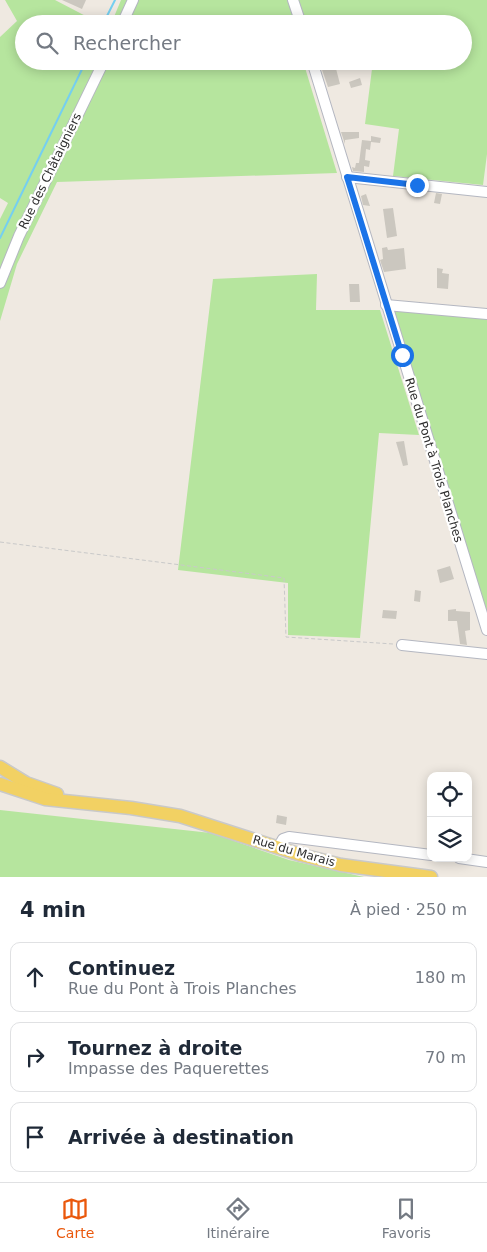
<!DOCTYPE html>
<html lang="fr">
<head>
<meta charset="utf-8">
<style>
  :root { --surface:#fff; --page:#f2f2f3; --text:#1f2937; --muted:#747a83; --line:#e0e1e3; --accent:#ea580c }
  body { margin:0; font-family:"DejaVu Sans",sans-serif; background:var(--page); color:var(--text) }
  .controls { position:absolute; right:15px; bottom:15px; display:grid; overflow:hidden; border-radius:10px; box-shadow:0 2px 12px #0003 }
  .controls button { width:45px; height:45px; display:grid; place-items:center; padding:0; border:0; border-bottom:1px solid var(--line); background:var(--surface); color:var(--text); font:25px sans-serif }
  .stop { position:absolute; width:15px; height:15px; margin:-11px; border:4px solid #1a73e8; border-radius:50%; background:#fff }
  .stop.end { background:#1a73e8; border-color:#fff; box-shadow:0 1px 5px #0008 }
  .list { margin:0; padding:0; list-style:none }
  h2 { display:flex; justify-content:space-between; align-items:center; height:65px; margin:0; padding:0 20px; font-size:21px }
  h2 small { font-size:16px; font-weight:400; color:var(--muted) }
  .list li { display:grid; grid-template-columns:32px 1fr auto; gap:15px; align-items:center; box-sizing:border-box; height:70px; margin:0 10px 10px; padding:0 10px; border:1px solid var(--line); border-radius:10px }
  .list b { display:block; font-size:19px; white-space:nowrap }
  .list p { margin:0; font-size:16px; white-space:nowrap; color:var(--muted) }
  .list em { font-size:16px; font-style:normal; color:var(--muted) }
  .icon { flex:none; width:28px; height:28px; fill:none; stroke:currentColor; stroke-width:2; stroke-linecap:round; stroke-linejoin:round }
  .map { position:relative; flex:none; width:487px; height:877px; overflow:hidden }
  .search { position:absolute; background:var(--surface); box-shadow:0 2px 12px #0003; left:15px; right:15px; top:15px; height:55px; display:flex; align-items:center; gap:12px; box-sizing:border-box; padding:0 18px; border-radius:28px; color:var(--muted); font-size:19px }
  .sheet { height:305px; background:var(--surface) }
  nav { display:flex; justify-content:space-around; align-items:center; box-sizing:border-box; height:70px; border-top:1px solid var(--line); background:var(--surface); font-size:14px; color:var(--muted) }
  nav a { display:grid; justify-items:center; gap:2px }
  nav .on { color:var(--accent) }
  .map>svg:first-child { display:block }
  .green { fill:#b6e59e }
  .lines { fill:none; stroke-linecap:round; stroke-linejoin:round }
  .stream { stroke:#75cff0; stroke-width:2 }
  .building { fill:#cbc7bf }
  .minor-casing { stroke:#b4b7c1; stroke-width:12 }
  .major-casing { stroke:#c9c9c9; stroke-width:15 }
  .path { stroke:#c9c9c9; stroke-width:1; stroke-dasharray:4 2.5; stroke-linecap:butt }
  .minor { stroke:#fff; stroke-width:10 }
  .major { stroke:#f2d163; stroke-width:12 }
  .route { stroke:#1a73e8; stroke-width:6 }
  .labels { text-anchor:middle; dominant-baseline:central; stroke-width:4.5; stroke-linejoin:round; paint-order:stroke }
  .street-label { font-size:12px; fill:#2e2e2e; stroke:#fff }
</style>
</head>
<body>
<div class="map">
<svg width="487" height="877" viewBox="0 0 487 877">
  <rect width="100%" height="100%" fill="#efe9e1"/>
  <g class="green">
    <polygon points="5,0 55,0 101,24 24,24 24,61 303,61 337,173 57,182 17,264 0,321 0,219 8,203 0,198 0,37 17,21"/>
    <polygon points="121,0 487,0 487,154 483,185 393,176 399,129 365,124 373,61 463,61 463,24 111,24"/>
    <polygon points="317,274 316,310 380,310 419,435 379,433 360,638 288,635 288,583 178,570 213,279"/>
    <polygon points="390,307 487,318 487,616"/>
    <polygon points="0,810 211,833 289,860 364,877 0,877"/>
  </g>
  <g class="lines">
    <g class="stream">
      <polyline points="103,24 115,0"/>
      <polyline points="0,238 86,61"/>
    </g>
  </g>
  <g class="building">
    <polygon points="62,0 86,0 82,9"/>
    <polygon points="319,61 334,61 340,84 328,87"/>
    <polygon points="360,78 362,85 351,88 349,82"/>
    <polygon points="341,132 359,132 359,138 345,140 345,144"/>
    <polygon points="371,136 381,138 380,143 371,142 370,150 366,149 365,160 370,161 369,167 364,166 364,172 353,171 352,167 355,168 356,163 359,163 362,140 371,141"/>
    <polygon points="436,193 442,194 440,204 434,203"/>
    <polygon points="366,194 370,206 363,205 361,196"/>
    <polygon points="393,208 397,236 387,238 383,209"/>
    <polygon points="387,247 388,250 404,248 406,269 384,272 380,260 383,259 382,248"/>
    <polygon points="437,268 443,269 442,273 449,274 448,289 437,288"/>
    <polygon points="349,284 359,284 360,302 350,302"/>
    <polygon points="404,441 408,465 403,466 396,442"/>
    <polygon points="450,566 454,579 440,583 437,570"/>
    <polygon points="415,590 421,591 420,602 414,601"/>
    <polygon points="456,609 456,611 470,612 470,630 465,631 467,645 460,644 457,621 448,621 448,610"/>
    <polygon points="383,610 397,611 396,619 382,618"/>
    <polygon points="277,815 287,817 286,825 276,823"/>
  </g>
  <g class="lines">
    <defs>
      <g id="minor">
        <polyline points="293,0 301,24"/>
        <polyline points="122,24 133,0"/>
        <polyline points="312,61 487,630"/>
        <polyline points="347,177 487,192"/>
        <polyline points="0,283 19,236 104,61"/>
        <polyline points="386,305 487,314"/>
        <polyline points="402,645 487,654"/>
        <polyline points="278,848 283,839 289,837 431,855"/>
        <polyline points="459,858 487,862"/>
      </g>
      <g id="major">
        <polyline points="0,767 26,783 57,794"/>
        <polyline points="0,784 45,799 131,808 180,816 301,855 341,865 431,877"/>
      </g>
    </defs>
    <use href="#minor" class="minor-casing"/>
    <use href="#major" class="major-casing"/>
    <polyline class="path" points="0,542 284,578 286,637 393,644"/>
    <use href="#minor" class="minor"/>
    <use href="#major" class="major"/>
  </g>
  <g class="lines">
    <polyline class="route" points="402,355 347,177 417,185"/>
  </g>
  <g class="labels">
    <g class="street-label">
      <text transform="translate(50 171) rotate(-64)">Rue des Châtaigniers</text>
      <text transform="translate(434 460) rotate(73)">Rue du Pont à Trois Planches</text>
      <text transform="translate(294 851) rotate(16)">Rue du Marais</text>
    </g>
  </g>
</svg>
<div class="controls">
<button><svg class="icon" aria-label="locate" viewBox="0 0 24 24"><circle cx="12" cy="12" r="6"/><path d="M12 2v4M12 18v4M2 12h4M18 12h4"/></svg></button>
<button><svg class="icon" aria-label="layers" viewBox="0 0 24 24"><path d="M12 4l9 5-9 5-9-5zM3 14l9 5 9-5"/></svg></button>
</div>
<div class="stop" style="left:402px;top:355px"></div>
<div class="stop end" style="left:417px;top:185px"></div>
<div class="search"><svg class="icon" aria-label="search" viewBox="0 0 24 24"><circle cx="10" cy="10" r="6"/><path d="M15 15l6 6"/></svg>Rechercher</div>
</div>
<section class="sheet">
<h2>4 min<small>À pied · 250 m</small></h2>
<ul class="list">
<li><svg class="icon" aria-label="ahead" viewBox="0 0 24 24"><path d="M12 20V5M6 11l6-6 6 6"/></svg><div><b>Continuez</b><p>Rue du Pont à Trois Planches</p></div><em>180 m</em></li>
<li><svg class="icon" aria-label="right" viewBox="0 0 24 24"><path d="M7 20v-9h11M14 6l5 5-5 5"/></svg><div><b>Tournez à droite</b><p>Impasse des Paquerettes</p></div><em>70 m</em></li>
<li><svg class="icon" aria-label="arrive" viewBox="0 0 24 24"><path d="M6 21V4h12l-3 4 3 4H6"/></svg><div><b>Arrivée à destination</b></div></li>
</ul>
</section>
<nav>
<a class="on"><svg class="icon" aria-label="map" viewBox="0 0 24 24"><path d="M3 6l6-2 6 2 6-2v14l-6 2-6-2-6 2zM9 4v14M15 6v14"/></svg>Carte</a>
<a><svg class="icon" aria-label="directions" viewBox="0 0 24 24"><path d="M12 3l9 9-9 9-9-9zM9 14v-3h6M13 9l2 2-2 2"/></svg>Itinéraire</a>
<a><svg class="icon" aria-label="saved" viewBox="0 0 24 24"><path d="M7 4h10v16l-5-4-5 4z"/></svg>Favoris</a>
</nav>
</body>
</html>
